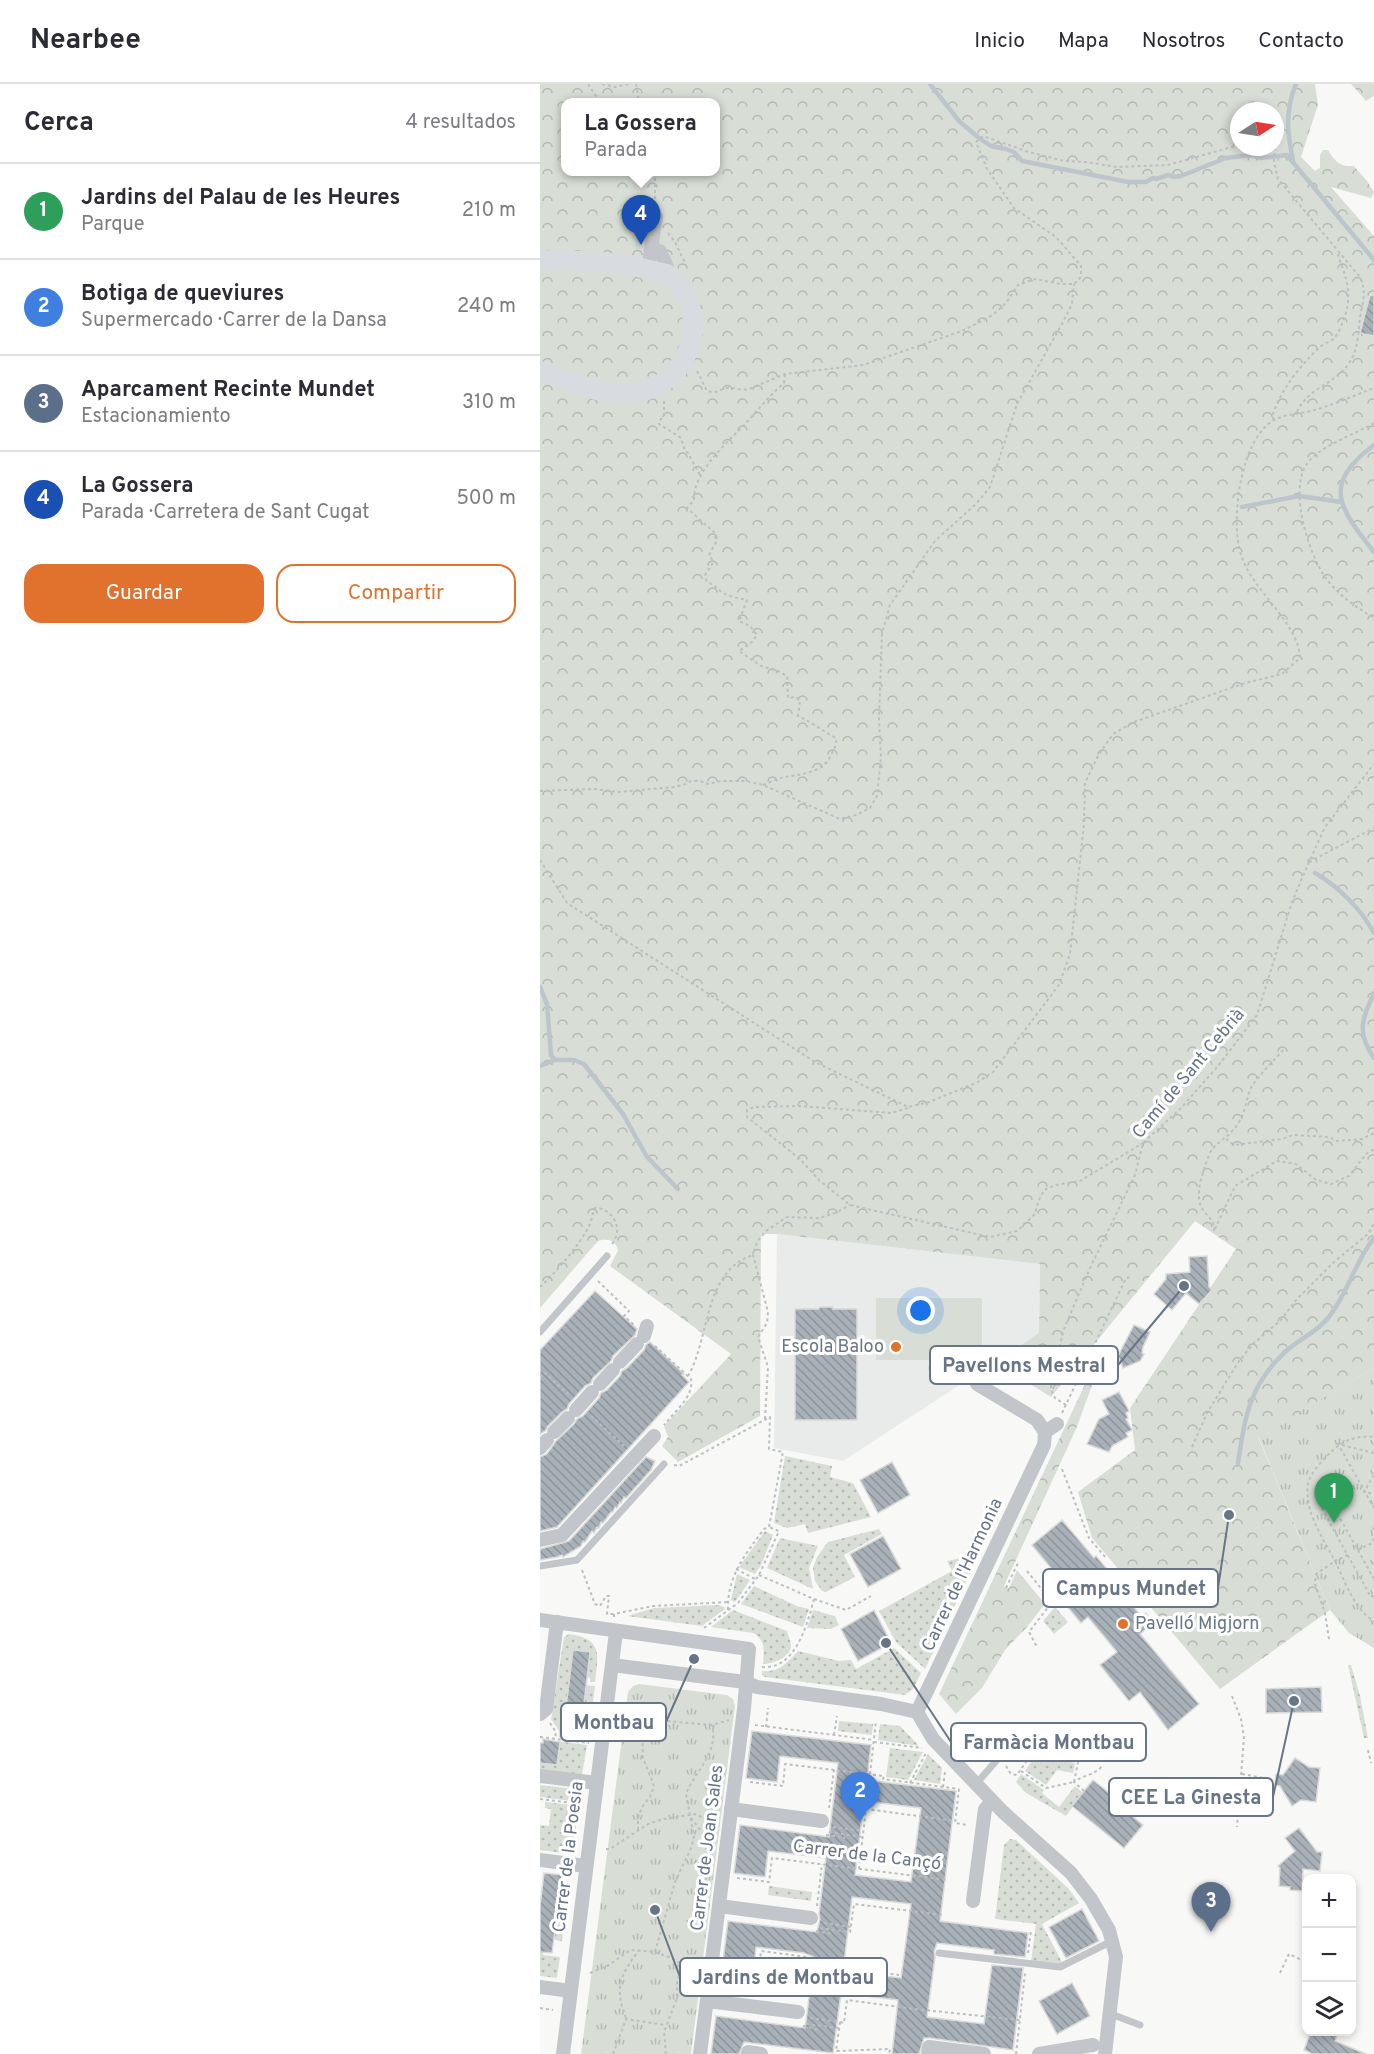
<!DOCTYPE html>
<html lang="es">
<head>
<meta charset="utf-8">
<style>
  :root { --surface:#fff; --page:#f2f2f3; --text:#2b2b33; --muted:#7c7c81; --line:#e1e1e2; --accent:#e1722e }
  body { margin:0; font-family:Overpass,sans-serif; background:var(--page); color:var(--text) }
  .controls { position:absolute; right:18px; bottom:18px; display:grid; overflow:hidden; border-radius:12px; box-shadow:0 3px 9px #0003 }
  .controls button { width:54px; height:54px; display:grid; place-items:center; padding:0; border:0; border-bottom:2px solid var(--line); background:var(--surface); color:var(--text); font:30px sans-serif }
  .compass { position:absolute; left:690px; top:18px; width:54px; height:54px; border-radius:50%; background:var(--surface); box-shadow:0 3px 9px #0003; rotate:78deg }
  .you { position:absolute; left:381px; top:1227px; width:21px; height:21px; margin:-15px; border:4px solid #fff; border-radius:50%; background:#1a73e8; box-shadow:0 0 0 9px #1a73e833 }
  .badge { display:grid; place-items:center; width:39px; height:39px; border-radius:50%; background:var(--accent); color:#fff; font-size:20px; font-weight:700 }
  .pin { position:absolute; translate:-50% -50px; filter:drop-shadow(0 2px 3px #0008) }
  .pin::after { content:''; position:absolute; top:32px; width:21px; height:18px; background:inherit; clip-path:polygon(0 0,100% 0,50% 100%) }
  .popup { position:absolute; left:21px; top:14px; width:159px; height:78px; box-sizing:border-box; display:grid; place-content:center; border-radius:12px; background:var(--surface); filter:drop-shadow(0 2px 4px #0005); font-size:20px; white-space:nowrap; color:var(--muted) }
  .popup b { font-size:22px; color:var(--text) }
  .popup::after { content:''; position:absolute; left:50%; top:100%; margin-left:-12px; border:12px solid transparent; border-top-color:var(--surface) }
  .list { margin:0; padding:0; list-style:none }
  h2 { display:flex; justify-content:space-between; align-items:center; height:78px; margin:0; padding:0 24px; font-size:26px }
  h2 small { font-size:20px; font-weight:400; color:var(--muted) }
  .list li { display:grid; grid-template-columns:39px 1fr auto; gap:18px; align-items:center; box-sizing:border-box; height:96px; padding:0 24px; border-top:2px solid var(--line) }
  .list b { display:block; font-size:22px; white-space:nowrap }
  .list p { margin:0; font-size:20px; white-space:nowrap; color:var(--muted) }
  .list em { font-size:20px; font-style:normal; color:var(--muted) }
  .actions { display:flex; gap:12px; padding:18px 24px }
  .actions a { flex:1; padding:14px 0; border:2px solid var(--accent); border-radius:18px; text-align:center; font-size:21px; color:var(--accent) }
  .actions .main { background:var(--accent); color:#fff }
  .icon { flex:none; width:33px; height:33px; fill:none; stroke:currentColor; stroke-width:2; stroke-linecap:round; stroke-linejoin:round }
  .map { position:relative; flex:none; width:834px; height:1970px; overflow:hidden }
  header { display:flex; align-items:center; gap:36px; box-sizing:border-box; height:84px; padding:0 30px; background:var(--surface); border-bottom:2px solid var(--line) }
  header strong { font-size:28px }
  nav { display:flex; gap:33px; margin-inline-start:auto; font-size:21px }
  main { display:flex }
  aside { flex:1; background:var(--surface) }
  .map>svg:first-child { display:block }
  .built { fill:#e9eaea }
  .grass { fill:url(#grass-dots) }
  .forest { fill:url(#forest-crowns); fill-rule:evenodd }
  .park { fill:url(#park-tufts) }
  .pitch { fill:#d8ded6 }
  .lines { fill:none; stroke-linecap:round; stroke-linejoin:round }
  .stream { stroke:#bdc5cc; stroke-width:4.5 }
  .building { fill:url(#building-back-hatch); stroke:#dadbd9; stroke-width:1.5; fill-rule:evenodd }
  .path { stroke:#bcbfc2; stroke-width:2; stroke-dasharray:3 3; stroke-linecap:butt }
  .lane { stroke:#c2c6ca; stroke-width:7 }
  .street { stroke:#c2c6ca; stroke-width:14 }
  .secondary { stroke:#d8dbdf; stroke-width:20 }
  .poi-dot { fill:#e1722e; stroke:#fff; stroke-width:2 }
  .labels { text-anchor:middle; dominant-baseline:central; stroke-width:6; stroke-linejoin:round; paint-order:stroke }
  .street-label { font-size:18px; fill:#687587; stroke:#fff }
  .poi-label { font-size:18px; fill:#687587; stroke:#fff; text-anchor:end }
  .leader { fill:none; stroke:#687587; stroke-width:2 }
  .callout-dot { fill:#687587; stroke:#fff; stroke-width:2 }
  .callout { fill:#fff; stroke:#687587; stroke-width:2 }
  .callout-label { font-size:20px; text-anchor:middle; font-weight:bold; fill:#687587 }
</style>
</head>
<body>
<header>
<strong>Nearbee</strong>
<nav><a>Inicio</a><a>Mapa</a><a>Nosotros</a><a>Contacto</a></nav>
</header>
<main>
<aside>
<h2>Cerca<small>4 resultados</small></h2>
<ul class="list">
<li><span class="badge" style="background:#2e9e5b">1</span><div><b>Jardins del Palau de les Heures</b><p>Parque</p></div><em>210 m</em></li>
<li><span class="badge" style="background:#3f7fe0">2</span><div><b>Botiga de queviures</b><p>Supermercado · Carrer de la Dansa</p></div><em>240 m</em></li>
<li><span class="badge" style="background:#5c6f8a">3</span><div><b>Aparcament Recinte Mundet</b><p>Estacionamiento</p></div><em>310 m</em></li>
<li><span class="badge" style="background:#1a4fb4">4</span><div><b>La Gossera</b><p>Parada · Carretera de Sant Cugat</p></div><em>500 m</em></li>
</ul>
<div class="actions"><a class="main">Guardar</a><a>Compartir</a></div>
</aside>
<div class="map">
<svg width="834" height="1970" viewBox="0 0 834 1970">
  <defs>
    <pattern id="grass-dots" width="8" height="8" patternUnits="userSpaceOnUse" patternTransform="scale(1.5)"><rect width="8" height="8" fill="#d8ded6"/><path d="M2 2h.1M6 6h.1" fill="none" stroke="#b3b9b3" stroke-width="1.8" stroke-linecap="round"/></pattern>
    <pattern id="forest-crowns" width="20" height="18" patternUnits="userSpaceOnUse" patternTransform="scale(1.5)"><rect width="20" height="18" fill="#d8ded6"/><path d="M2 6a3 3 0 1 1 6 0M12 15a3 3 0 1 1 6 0" fill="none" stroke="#b3b9b3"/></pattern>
    <pattern id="park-tufts" width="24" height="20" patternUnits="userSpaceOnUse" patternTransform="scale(1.5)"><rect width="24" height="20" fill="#d8ded6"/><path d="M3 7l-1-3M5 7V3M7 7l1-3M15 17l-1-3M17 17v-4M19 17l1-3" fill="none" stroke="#b3b9b3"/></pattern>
    <pattern id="building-back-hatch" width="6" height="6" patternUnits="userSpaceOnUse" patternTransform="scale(1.5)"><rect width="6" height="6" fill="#a8b0b8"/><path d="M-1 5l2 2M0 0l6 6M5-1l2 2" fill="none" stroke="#8d949b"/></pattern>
  </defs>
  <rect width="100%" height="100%" fill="#f8f9f6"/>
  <polygon class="built" points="237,1150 500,1180 499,1249 303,1377 234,1364"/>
  <g class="grass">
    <polygon points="245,1372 292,1382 290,1393 313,1399 331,1433 268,1449 265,1440 247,1444 234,1439"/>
    <polygon points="339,1445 342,1450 304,1471 315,1493 286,1508 282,1507 275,1497 273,1484 277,1473 288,1458"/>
    <polygon points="225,1447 233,1451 221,1481 215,1490 199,1483"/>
    <polygon points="240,1454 278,1462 269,1484 273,1505 227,1484"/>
    <polygon points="421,1474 436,1477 385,1585 356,1558 339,1527 412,1487 407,1477"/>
    <polygon points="197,1490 210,1496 195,1518 191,1516"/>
    <polygon points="214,1502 257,1522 269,1525 263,1543 201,1520"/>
    <polygon points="179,1521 186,1524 162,1542 87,1532 114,1524"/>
    <polygon points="515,1523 528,1538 514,1550 503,1537"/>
    <path d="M 193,1526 L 247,1547 C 248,1551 251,1558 251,1562 C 250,1574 232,1580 223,1580 C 224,1567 226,1556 213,1549 L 171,1543 Z"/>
    <polygon points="273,1526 295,1532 299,1541 291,1545 267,1544"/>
    <path d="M 29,1550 C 62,1555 59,1569 55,1598 L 50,1598 L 50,1594 L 47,1593 L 50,1568 L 33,1566 L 23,1644 L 31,1645 L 30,1651 L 39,1652 L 43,1647 L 48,1648 L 47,1657 L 19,1653 L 19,1647 L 11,1635 L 24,1553 Z"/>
    <path d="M 354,1564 L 381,1589 L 373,1605 L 365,1611 L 225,1593 L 222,1591 L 222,1587 C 239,1589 248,1578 258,1567 L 299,1577 L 311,1576 L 316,1585 Z"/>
    <polygon points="808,1581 811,1581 820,1612 828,1654 824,1654"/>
    <polygon points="46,1601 55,1602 51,1634 42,1632"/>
    <polygon points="299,1637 333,1640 332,1651 298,1647"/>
    <polygon points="340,1640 360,1642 379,1662 338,1656"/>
    <polygon points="17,1657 47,1661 42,1691 0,1686 0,1679 17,1681 20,1664 13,1662 17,1660"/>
    <polygon points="350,1664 383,1668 368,1696 346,1693"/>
    <polygon points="388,1670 402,1684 400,1700 374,1696"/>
    <polygon points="496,1671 535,1679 533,1689 517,1686 506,1701 485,1687"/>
    <polygon points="481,1690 504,1706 502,1709 519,1723 535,1702 543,1709 526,1732 486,1709 476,1698"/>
    <polygon points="0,1701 36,1705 40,1711 39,1718 0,1713"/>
    <polygon points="5,1718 39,1722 32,1770 0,1766 0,1741 9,1742 11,1725 5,1724"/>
    <polygon points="470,1755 476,1756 528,1804 539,1819 502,1840 523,1880 491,1877 496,1840 455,1835 464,1761"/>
    <polygon points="229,1802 272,1808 271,1817 228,1811"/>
    <polygon points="18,1823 26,1824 22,1857 14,1856"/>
    <polygon points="0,1868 3,1868 3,1871 20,1873 17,1894 0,1892"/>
  </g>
  <g class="forest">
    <path d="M 0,0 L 775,0 L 778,21 L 761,73 L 775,87 L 780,84 L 780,71 L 783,66 L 788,66 C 795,78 801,83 814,82 L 827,97 L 834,108 L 831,114 L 791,103 L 834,152 L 834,1284 L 718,1353 L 790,1526 L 680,1605 L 552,1454 L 538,1408 L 595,1366 L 590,1324 L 696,1165 L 655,1137 L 511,1313 L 455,1278 L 499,1249 L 500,1180 L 237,1150 L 221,1150 L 220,1332 L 138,1378 L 122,1362 L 128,1353 L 124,1342 L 191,1270 L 70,1182 L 78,1166 C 75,1156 68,1154 58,1157 L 0,1224 ZM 26,18 L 176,18 L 176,88 L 26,88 ZM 699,27 L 735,27 L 735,63 L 699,63 Z"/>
    <polygon points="811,0 834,0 834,12 826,17"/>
    <polygon points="548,1294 554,1296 536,1345 464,1502 469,1504 477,1486 505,1520 487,1543 465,1566 442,1604 416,1630 399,1610"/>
  </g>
  <g class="park">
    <polygon points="834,1284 834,1564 809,1549 790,1526 718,1352"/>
    <polygon points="99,1600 187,1611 193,1615 195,1622 151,1970 41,1970 88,1608 93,1602"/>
  </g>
  <rect class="pitch" x="336" y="1214" width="106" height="62"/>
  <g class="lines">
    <g class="stream">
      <polyline points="390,0 419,37 439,54 451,62 466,65 474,68 482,77 588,98 606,98 613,94 616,95 628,91 634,93 641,92 686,74 712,71 721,74 747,71 834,176"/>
      <path d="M 753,76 C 747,49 745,26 756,0"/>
      <path d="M 834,361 C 781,401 799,424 834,468"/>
      <polyline points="702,423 759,412 802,418"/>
      <path d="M 775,789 C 799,803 821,825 834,849"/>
      <polyline points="0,903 7,920 11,971 15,976 34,976 44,980 83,1030 107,1073 138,1105"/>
      <path d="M 834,909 C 822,936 816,948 834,974"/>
      <polyline points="0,982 15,976"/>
      <path d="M 698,1379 C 705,1333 709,1302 745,1268 C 758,1256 777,1248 788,1234 C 808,1210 814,1179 834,1154"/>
    </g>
  </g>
  <g class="building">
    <polygon points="830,211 834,212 834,252 820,249"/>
    <polygon points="667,1172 669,1203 672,1206 659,1220 646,1209 632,1226 614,1210 626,1195 626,1190 650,1188 649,1173"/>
    <polygon points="55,1207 97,1245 95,1251 73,1272 71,1277 53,1294 51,1299 45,1302 29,1320 27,1325 22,1328 8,1342 5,1347 0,1350 0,1266"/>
    <polygon points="279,1223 293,1223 293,1225 317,1225 317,1336 255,1336 255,1225 279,1225"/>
    <polygon points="594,1241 610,1248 603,1263 602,1269 604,1270 600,1277 583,1284 578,1272"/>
    <polygon points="110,1258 144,1290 142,1291 149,1298 17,1443 0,1447 0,1373 7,1370 16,1357 34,1340 37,1335 43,1332 59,1314 61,1309 67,1306 80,1292 82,1287 87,1284 104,1266 106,1261"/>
    <polygon points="579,1308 589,1327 586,1329 588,1334 586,1335 592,1346 586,1349 588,1353 572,1362 569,1368 547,1360 559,1335 569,1330 562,1316"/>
    <polygon points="106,1373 115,1377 111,1386 86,1414 84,1413 81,1419 80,1418 77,1424 75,1423 73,1428 71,1428 63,1439 61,1438 59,1444 57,1443 54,1449 52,1447 45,1458 43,1457 41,1462 23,1473 22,1471 17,1473 0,1476 0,1465 29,1457"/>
    <polygon points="352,1378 370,1411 338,1429 320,1396"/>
    <polygon points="522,1436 554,1474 556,1472 583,1504 580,1506 601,1532 606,1529 613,1539 600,1550 659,1620 628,1646 600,1608 589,1617 560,1581 577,1568 548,1533 541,1539 512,1504 521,1496 492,1461"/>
    <polygon points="343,1452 361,1485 328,1503 310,1470"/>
    <polygon points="334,1526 351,1559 318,1577 301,1545"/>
    <polygon points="33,1566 50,1568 41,1646 35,1646 34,1649 23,1648"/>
    <polygon points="781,1603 782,1628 726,1629 726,1605"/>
    <path d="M 212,1647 L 331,1661 L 327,1696 L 416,1707 L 400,1837 L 488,1849 L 485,1873 L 454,1870 L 454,1866 L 397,1859 L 394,1868 L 395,1873 L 387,1933 L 444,1940 L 452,1881 L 483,1884 L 473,1966 L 390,1954 L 384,1954 L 379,1970 L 352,1970 L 358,1916 L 301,1909 L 293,1969 L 204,1958 L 199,1970 L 171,1970 L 176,1932 L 265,1944 L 267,1930 L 274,1873 L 264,1869 L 216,1863 L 213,1889 L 182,1885 L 188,1837 L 277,1848 L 280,1835 L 279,1830 L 286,1774 L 228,1767 L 225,1793 L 194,1789 L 200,1741 L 289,1753 L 298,1679 L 240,1672 L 237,1698 L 206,1694 ZM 324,1717 L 381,1724 L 371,1798 L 315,1791 ZM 312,1813 L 371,1820 L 361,1894 L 303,1887 Z"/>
    <polygon points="3,1655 20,1658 17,1681 0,1679 0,1659 3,1659"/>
    <polygon points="755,1674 769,1683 780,1684 776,1718 761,1716 752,1722 740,1702 735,1701 736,1690 743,1691"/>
    <polygon points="553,1696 568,1708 570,1706 583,1716 579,1721 603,1741 584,1764 532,1722"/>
    <polygon points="759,1744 777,1768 782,1768 780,1787 763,1785 762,1807 750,1806 750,1803 739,1802 740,1784 738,1782 755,1767 745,1754"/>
    <polygon points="4,1789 22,1791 12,1869 0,1868 0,1823"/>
    <polygon points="542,1825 559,1857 526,1874 509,1843"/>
    <polygon points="532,1899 550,1932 517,1950 499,1917"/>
    <polygon points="771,1947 799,1947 795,1957 826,1970 773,1970 764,1966"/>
  </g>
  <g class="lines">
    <g class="path">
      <polyline points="48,0 60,18"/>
      <polyline points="62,0 75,3 89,0"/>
      <polyline points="96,0 99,18"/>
      <path d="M 735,57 L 734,78 L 738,95 L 819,192 C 827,205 823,219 820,233 C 818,249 819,265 809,279 C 795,301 767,303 756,330"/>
      <polyline points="115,88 115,121"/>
      <polyline points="128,149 135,158 146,181"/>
      <path d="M 157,287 L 167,307 C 179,310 177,306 187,304 C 194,303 201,307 209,305 L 245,290 L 323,281 L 422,247 L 453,231 L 466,219 L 478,201 L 495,195 L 521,200 L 534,200 L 541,193 L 541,182 L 516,153 L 474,124 L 447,85 L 436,58 L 443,52 L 489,68 L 524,77 L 546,78 L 577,83 L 628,81 L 699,61"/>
      <polyline points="124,317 124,332 119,337 119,340 141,354 145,367 148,369 161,393"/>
      <path d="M 734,336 L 732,332 C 741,307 757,285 777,266 C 781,261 787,259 792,256 C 797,252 800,245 802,240 C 813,214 808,197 798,172 L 800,168"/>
      <path d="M 834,339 C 814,351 776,363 765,383 C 750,410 769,470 785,493 C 797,510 816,523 834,534"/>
      <path d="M 223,701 C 231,698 238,694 246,693 C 263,690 284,688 291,671 C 294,664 297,662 296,654 C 282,647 272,638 258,632 L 260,617 L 256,613 L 248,614 L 247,592 L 238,587 L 221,582 L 199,567 L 212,558 L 217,551 L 210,542 L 199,537 L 207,516 C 199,514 190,513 183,509 C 177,505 175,501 167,498 L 165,492 C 167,486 172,483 173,477 L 169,471 L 176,458 L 175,449 L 147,424 L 154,416 C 153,388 187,359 205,340 C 218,326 230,311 244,299 L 245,291"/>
      <polyline points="0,707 54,705 78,708 134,703 143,701 151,697 160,697 168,700 181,697 206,697 223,701 300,735 316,731 330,724 337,712 341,672 339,635 342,549 350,521 395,457 436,420 450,403 477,320 523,238 532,220 534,200"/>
      <path d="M 0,776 L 27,819 L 275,978 L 368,1023 L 389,1018 L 438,998 L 453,988 L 519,901 L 530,870 L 544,740 L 545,699 L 558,672 L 573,650 L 594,638 L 705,599 L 742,590 L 760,574 C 759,546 729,519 714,496 C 707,486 702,476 699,463 C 692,429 701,355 734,336 C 748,329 764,330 778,325 C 797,319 816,311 834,304"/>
      <polyline points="769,778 834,744"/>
      <polyline points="368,1024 351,1029 260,1022 214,1023 207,1026 207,1033 260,1075 279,1096 310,1121 450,1153 477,1147 495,1130 498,1118 504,1106 516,1101 540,1097 603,1059"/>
      <polyline points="686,1055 694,1061 742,1055 753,1051 789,1053 797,1057 822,1055 834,1049"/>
      <polyline points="675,1145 695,1102 737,1077 756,1080 776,1096 791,1100 809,1092 826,1070 834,1065"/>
      <path d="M 674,1147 C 676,1130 657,1133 659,1107 C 659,1099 668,1070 673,1064 C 682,1055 692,1050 699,1038 C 706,1027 706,1014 711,1004 C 719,990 734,977 744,965"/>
      <polyline points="58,1197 89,1227 84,1232 94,1241"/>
      <path d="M 0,1203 C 16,1188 39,1162 49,1142 C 52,1137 52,1130 55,1124 C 66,1123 78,1135 77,1147 C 77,1152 74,1157 72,1161"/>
      <path d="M 115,1262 L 151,1295 C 154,1313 135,1327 124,1341"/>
      <polyline points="0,1290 2,1292 5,1289 29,1311"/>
      <path d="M 148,1292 C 170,1255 163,1187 213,1171"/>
      <polyline points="526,1321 515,1314 511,1306 511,1296 524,1245 550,1184 595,1091 603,1059 642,1023 678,982 717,931 752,818 769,778 785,743 834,680"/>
      <polyline points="522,1329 586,1194 591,1193"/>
      <polyline points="51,1332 84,1362"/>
      <polyline points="225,1335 228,1283 218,1253 227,1239 228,1228 213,1171 217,1158 226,1147 247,1133 279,1134 295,1129 310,1121"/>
      <polyline points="652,1363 667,1329 699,1277 714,1259 741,1236 756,1216 794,1178 828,1150 834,1139"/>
      <polyline points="834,1369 798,1360 834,1424"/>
      <path d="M 134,1381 L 139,1382 L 230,1333 L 229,1365 L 243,1368 L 229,1443 L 224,1445 C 205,1471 187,1492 188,1526"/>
      <polyline points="522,1385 549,1454 566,1474"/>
      <polyline points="834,1391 824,1408 834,1410"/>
      <polyline points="834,1443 832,1450 834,1458"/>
      <polyline points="818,1466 834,1458"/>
      <path d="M 808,1471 L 795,1477 C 783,1454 764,1428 768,1400 C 770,1388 784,1375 792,1367 C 803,1356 819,1351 834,1353"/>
      <polyline points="196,1485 215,1495"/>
      <polyline points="42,1486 55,1520 60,1522 66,1512 69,1512 67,1530 74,1530"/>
      <polyline points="487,1487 512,1518 489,1548 497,1563"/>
      <polyline points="219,1491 274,1515 306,1526 331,1512"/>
      <polyline points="834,1495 792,1420 782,1425 831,1513 834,1511"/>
      <polyline points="466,1504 479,1477"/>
      <polyline points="74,1533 74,1530 113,1522 188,1518"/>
      <polyline points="164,1544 198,1519 219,1491 239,1447 229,1443"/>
      <path d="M 789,1555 L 785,1529 L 775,1500 L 776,1490 L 795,1477 C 805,1497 814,1526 834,1537"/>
      <path d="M 222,1583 C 256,1586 267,1540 274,1515"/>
      <polyline points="692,1612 701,1635 704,1653 697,1743"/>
      <polyline points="84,1622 98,1628 104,1635 172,1641 189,1636"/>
      <polyline points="10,1639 16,1648 15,1655"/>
      <polyline points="215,1641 334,1656"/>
      <polyline points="226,1643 228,1624"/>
      <polyline points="294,1651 297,1632"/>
      <polyline points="0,1653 49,1659"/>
      <polyline points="334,1658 382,1664"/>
      <polyline points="828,1666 831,1679"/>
      <polyline points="466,1682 471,1690 477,1691 493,1668"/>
      <polyline points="481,1687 506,1704 534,1698"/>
      <polyline points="330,1690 336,1637"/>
      <polyline points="702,1690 724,1694"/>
      <polyline points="210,1698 243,1702 245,1680 344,1692 343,1695 419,1705"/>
      <polyline points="534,1698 538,1678"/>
      <polyline points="370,1699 386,1669"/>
      <polyline points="403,1703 405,1688"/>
      <polyline points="419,1705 415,1739 428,1741"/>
      <path d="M 544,1707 L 534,1698 C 543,1691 555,1691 562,1682"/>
      <polyline points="0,1715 40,1720"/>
      <polyline points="289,1724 294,1686"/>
      <polyline points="151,1734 171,1760"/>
      <polyline points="293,1743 323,1747"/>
      <polyline points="98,1746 98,1734 102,1723 110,1713 114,1702 103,1674 102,1644 104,1635"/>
      <polyline points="289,1748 322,1753"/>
      <polyline points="286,1751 304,1753 304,1755"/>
      <polyline points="66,1765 70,1765 108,1740 123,1735 155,1730 175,1739"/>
      <polyline points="319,1785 326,1725 415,1737"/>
      <polyline points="197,1794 229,1798 232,1774 408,1796"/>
      <polyline points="277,1822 282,1780"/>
      <polyline points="284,1839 311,1843"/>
      <polyline points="280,1844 310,1848 314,1820 404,1831"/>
      <polyline points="276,1847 292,1850"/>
      <path d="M 115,1868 L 135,1798 L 152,1762 L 154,1752 L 146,1710 C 155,1687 179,1669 172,1641"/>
      <polyline points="488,1869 491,1847"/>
      <polyline points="140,1888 154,1900"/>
      <polyline points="50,1889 69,1881 90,1866 115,1868 129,1873 144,1881"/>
      <polyline points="185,1889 218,1893 221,1867 267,1873 266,1880 359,1891"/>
      <polyline points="740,1889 749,1870 766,1878"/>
      <polyline points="0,1924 13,1926"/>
      <path d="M 86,1934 C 74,1903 80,1892 99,1866"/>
      <polyline points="270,1934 300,1938"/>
      <polyline points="300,1938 304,1939 307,1916 375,1925 480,1936"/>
      <polyline points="300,1938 296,1967 350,1965 349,1970"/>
      <polyline points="266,1940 299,1944"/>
      <polyline points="263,1942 280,1946"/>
      <polyline points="73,1970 86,1935 125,1941"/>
      <polyline points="126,1970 124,1948 137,1914 137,1897 146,1875 157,1884"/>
      <polyline points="476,1970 485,1889"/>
    </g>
    <g class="lane">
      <polyline points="0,1248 67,1172"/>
      <polyline points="392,1284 410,1284 437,1300"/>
      <polyline points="0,1482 37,1476 124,1380"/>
      <polyline points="436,1700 456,1677"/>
      <polyline points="399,1869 520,1883 572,1857"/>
      <polyline points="571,1930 600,1941"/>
    </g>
    <g class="street">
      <polyline points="112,165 120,167 131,192"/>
      <polyline points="108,185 116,133"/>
      <polyline points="104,1252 107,1242"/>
      <polyline points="80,1278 97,1260"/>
      <polyline points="60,1300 73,1286"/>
      <polyline points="437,1300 497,1336 505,1348"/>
      <polyline points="36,1326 52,1308"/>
      <polyline points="14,1348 28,1334"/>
      <polyline points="0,1364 7,1356"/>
      <polyline points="0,1456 22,1451 114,1352"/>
      <polyline points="0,1536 209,1565 204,1625 160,1970"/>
      <polyline points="72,1581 205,1598 217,1603 341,1620 377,1628"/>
      <polyline points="377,1628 393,1655 463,1728 531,1789 551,1815 569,1846 576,1873 565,1970"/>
      <polyline points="377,1628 504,1361 505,1348 517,1340"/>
      <polyline points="0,1630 6,1625 17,1538"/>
      <polyline points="0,1692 57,1699"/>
      <polyline points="191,1725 282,1737"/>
      <polyline points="0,1776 46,1782"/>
      <polyline points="433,1817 445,1725 452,1717"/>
      <polyline points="179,1822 271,1834"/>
      <polyline points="0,1903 31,1907"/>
      <polyline points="167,1917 258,1928"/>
      <polyline points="23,1970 76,1548"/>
      <polyline points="208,1970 208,1968 221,1970"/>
      <polyline points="388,1970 389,1963 444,1970"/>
      <polyline points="499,1970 553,1961"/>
    </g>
    <path class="secondary" d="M 0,176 C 39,177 76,176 113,187 C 118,188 126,189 131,192 C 138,197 143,207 147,214 C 165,254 140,301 97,309 C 65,314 30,297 0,287"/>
  </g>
  <g class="poi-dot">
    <circle cx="356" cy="1263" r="6"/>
    <circle cx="583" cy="1540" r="6"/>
  </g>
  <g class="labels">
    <g class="street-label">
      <text transform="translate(649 990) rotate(-50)">Camí de Sant Cebrià</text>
      <text transform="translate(423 1491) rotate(-65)">Carrer de l'Harmonia</text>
      <text transform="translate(168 1764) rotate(-83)">Carrer de Joan Sales</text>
      <text transform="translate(327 1772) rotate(7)">Carrer de la Cançó</text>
      <text transform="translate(29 1773) rotate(-83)">Carrer de la Poesia</text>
    </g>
    <g class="poi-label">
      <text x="344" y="1263">Escola Baloo</text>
      <text x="595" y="1540" text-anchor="start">Pavelló Migjorn</text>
    </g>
  </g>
  <path class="leader" d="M644 1202L578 1281M689 1431L678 1504M154 1575L126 1638M346 1559L411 1658M754 1617L733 1713M115 1826L140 1893"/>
  <g class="callout-dot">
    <circle cx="644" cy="1202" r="6"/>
    <circle cx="689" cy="1431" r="6"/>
    <circle cx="154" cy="1575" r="6"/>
    <circle cx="346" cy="1559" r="6"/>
    <circle cx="754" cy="1617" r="6"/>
    <circle cx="115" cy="1826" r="6"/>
  </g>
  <g class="callout">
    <rect x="390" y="1262" width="188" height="38" rx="6"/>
    <rect x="503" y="1485" width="175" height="38" rx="6"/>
    <rect x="21" y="1619" width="105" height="38" rx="6"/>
    <rect x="411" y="1639" width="195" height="38" rx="6"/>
    <rect x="569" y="1694" width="164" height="38" rx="6"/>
    <rect x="140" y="1874" width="207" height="38" rx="6"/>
  </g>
  <g class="callout-label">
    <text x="484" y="1288">Pavellons Mestral</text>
    <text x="591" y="1511">Campus Mundet</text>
    <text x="74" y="1645">Montbau</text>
    <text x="509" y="1665">Farmàcia Montbau</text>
    <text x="651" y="1720">CEE La Ginesta</text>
    <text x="243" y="1900">Jardins de Montbau</text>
  </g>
</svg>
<div class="controls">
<button>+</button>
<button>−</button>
<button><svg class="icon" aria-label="layers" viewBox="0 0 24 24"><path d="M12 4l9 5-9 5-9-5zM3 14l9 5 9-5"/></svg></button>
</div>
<svg class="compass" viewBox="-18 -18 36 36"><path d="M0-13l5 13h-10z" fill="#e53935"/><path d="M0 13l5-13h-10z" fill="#7c7c81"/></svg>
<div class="you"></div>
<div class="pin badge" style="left:794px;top:1439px;background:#2e9e5b">1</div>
<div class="pin badge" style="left:320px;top:1738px;background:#3f7fe0">2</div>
<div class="pin badge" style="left:671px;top:1848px;background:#5c6f8a">3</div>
<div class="pin badge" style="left:101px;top:161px;background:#1a4fb4">4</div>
<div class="popup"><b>La Gossera</b>Parada</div>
</div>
</main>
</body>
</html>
